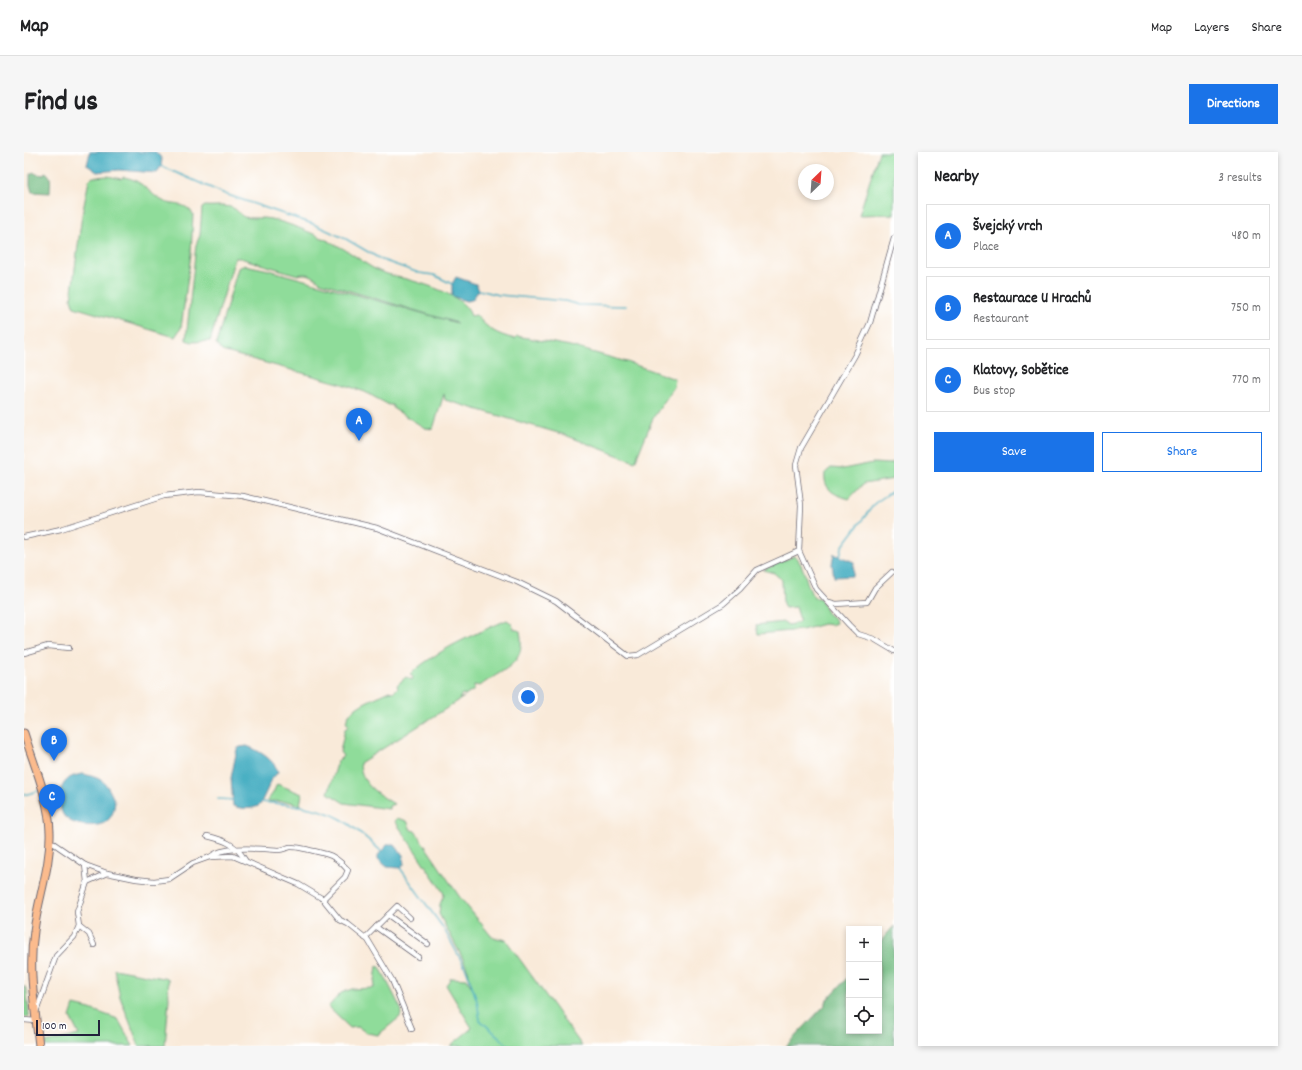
<!DOCTYPE html>
<html lang="en">
<head>
<meta charset="utf-8">
<style>
  :root { --surface:#fff; --page:#f6f6f6; --text:#202124; --muted:#757577; --line:#e0e0e0; --accent:#1a73e8 }
  body { margin:0; font-family:Dekko,sans-serif; background:var(--page); color:var(--text) }
  .controls { position:absolute; right:12px; bottom:12px; display:grid; overflow:hidden; border-radius:0px; box-shadow:0 2px 6px #0003 }
  .controls button { width:36px; height:36px; display:grid; place-items:center; padding:0; border:0; border-bottom:1px solid var(--line); background:var(--surface); color:var(--text); font:20px sans-serif }
  .compass { position:absolute; left:774px; top:12px; width:36px; height:36px; border-radius:50%; background:var(--surface); box-shadow:0 2px 6px #0003; rotate:25deg }
  .scale { position:absolute; left:12px; bottom:10px; width:64px; box-sizing:border-box; padding-left:4px; border:2px solid #22223b; border-top:0; font-size:11px; line-height:14px; white-space:nowrap; color:#22223b; -webkit-text-stroke:3px #fff; paint-order:stroke }
  .you { position:absolute; left:504px; top:545px; width:14px; height:14px; margin:-10px; border:3px solid #fff; border-radius:50%; background:#1a73e8; box-shadow:0 0 0 6px #1a73e833 }
  .badge { display:grid; place-items:center; width:26px; height:26px; border-radius:50%; background:var(--accent); color:#fff; font-size:13px; font-weight:700 }
  .pin { position:absolute; translate:-50% -33px; filter:drop-shadow(0 1px 2px #0008) }
  .pin::after { content:''; position:absolute; top:21px; width:14px; height:12px; background:inherit; clip-path:polygon(0 0,100% 0,50% 100%) }
  .list { margin:0; padding:0; list-style:none }
  h2 { display:flex; justify-content:space-between; align-items:center; height:52px; margin:0; padding:0 16px; font-size:17px }
  h2 small { font-size:13px; font-weight:400; color:var(--muted) }
  .list li { display:grid; grid-template-columns:26px 1fr auto; gap:12px; align-items:center; box-sizing:border-box; height:64px; margin:0 8px 8px; padding:0 8px; border:1px solid var(--line); border-radius:0px }
  .list b { display:block; font-size:15px; white-space:nowrap }
  .list p { margin:0; font-size:13px; white-space:nowrap; color:var(--muted) }
  .list em { font-size:13px; font-style:normal; color:var(--muted) }
  .actions { display:flex; gap:8px; padding:12px 16px }
  .actions a { flex:1; padding:9px 0; border:1px solid var(--accent); border-radius:0px; text-align:center; font-size:14px; color:var(--accent) }
  .actions .main { background:var(--accent); color:#fff }
  .icon { flex:none; width:22px; height:22px; fill:none; stroke:currentColor; stroke-width:2; stroke-linecap:round; stroke-linejoin:round }
  .map { position:relative; flex:none; width:870px; height:894px; overflow:hidden; border-radius:0px }
  header { display:flex; align-items:center; gap:24px; box-sizing:border-box; height:56px; padding:0 20px; background:var(--surface); border-bottom:1px solid var(--line) }
  header strong { font-size:19px }
  nav { display:flex; gap:22px; margin-inline-start:auto; font-size:14px }
  .intro { display:flex; align-items:center; justify-content:space-between; box-sizing:border-box; height:96px; padding:0 24px }
  h1 { margin:0; font-size:28px }
  .button { padding:10px 18px; border-radius:0px; background:var(--accent); color:#fff; font-size:14px; font-weight:700 }
  main { display:flex; gap:24px; padding:0 24px }
  aside { flex:1; background:var(--surface); border-radius:0px; box-shadow:0 2px 6px #0003 }
  .map>svg:first-child { display:block }
  .green { fill:#8fdc9a; stroke:#587f6a }
  .forest { fill:#73bc82; stroke:#4a6f5e }
  .water { fill:#40abc0; stroke:#31667e }
  .lines { fill:none; stroke-linecap:round; stroke-linejoin:round }
  .stream { stroke:#40abc0; stroke-width:1.5 }
  .street-casing { stroke:#6d6872; stroke-width:6 }
  .primary-casing { stroke:#6d6872; stroke-width:9 }
  .street { stroke:#fff; stroke-width:4.5 }
  .primary { stroke:#fbbb8d; stroke-width:7 }
</style>
</head>
<body>
<header>
<strong>Map</strong>
<nav><a>Map</a><a>Layers</a><a>Share</a></nav>
</header>
<div class="intro"><h1>Find us</h1><a class="button">Directions</a></div>
<main>
<div class="map">
<svg width="870" height="894" viewBox="0 0 870 894">
  <rect width="100%" height="100%" fill="#fff"/>
  <filter id="ink" filterUnits="userSpaceOnUse"><feTurbulence type="fractalNoise" baseFrequency=".025" numOctaves="2"/><feDisplacementMap in="SourceGraphic" scale="8" xChannelSelector="R" yChannelSelector="G"/><feConvolveMatrix kernelMatrix="1 2 1 2 8 2 1 2 1" color-interpolation-filters="sRGB"/></filter>
  <filter id="wash" filterUnits="userSpaceOnUse"><feTurbulence type="fractalNoise" baseFrequency=".012" numOctaves="4" result="noise"/><feDisplacementMap in="SourceGraphic" scale="16" xChannelSelector="R" yChannelSelector="G"/><feGaussianBlur stdDeviation="0.9" result="paint"/><feColorMatrix in="noise" values="0 0 0 0 0 0 0 0 0 0 0 0 0 0 0 0 0 1.4 0 .05"/><feComposite in="paint" operator="in"/></filter>
  <g filter="url(#wash)">
    <rect width="100%" height="100%" fill="#f9ead9"/>
    <g class="green">
      <polygon points="855,0 870,0 870,62 835,63"/>
      <path d="M 84,24 L 97,27 L 100,25 C 120,28 125,43 141,50 C 152,54 161,50 169,62 L 167,102 L 157,176 L 151,185 L 50,155 L 47,147 L 58,63 L 65,28 L 69,25 Z"/>
      <path d="M 181,54 C 189,55 203,52 211,57 C 214,59 216,63 220,65 C 229,67 238,65 247,67 C 271,73 296,84 318,96 C 332,103 343,115 360,121 C 383,128 439,138 447,164 L 452,163 C 465,178 472,182 491,187 L 493,184 L 546,194 L 603,210 L 651,227 L 650,235 L 629,266 L 611,310 L 541,283 L 421,248 L 420,242 L 409,277 L 401,276 L 370,257 L 368,253 L 365,253 L 341,240 L 315,231 L 198,199 L 192,192 L 214,116 L 221,113 L 245,118 L 433,171 L 296,130 C 290,124 283,120 274,123 L 216,106 L 211,106 L 186,189 L 168,190 L 162,188 L 172,93 L 176,83 L 178,56 Z"/>
      <path d="M 870,310 L 870,327 L 839,332 L 825,347 C 811,343 799,338 801,321 L 807,316 L 819,317 L 849,311 L 865,312 Z"/>
      <path d="M 770,404 C 781,411 782,435 790,446 L 796,446 L 803,461 L 811,467 L 812,471 L 807,473 L 800,472 L 778,478 L 734,482 L 732,473 L 760,470 L 764,473 L 773,471 L 776,468 L 772,455 L 761,456 L 759,453 L 758,428 L 750,421 L 739,418 Z"/>
      <path d="M 483,468 L 487,471 L 490,477 L 496,479 C 503,514 479,516 456,534 L 450,533 L 450,538 L 441,544 L 441,543 L 438,542 L 435,547 L 440,545 L 431,551 L 336,611 C 337,633 353,641 370,652 L 365,654 L 365,657 L 320,651 L 304,641 L 314,609 L 319,604 L 316,600 L 321,577 L 325,574 L 322,570 C 325,554 352,546 366,539 L 369,540 L 374,536 L 373,533 L 382,525 L 388,528 L 389,525 L 386,522 C 415,497 448,483 483,468 Z"/>
      <polygon points="253,632 278,642 276,653 267,650 243,649 249,641"/>
      <polygon points="373,666 383,669 387,678 391,679 435,744 468,785 482,788 558,894 426,894 448,876 422,833 427,826 443,827 447,834 444,818 438,805 415,762 416,752 420,743 419,740 371,669"/>
      <polygon points="353,814 356,815 378,859 376,865 354,883 343,881 334,875 326,876 304,855 317,841 328,837 350,836"/>
      <polygon points="90,817 144,827 145,847 141,894 115,894 96,845"/>
      <polygon points="0,833 3,839 5,864 3,866 0,865"/>
      <polygon points="50,853 66,857 94,867 109,894 22,894 21,891 55,883 46,865"/>
    </g>
    <g class="forest">
      <path d="M 10,20 L 12,22 L 20,23 L 21,20 C 29,23 26,34 26,41 L 8,40 L 6,33 L 6,22 Z"/>
      <polygon points="870,774 870,894 762,894 801,853 803,848 825,824 825,879 855,879 855,791"/>
    </g>
    <g class="water">
      <polygon points="66,0 132,0 138,7 137,14 133,21 95,18 73,20 63,13"/>
      <polygon points="432,125 452,132 455,138 448,148 442,149 428,144 428,132"/>
      <polygon points="810,402 830,410 829,424 810,425 808,412"/>
      <path d="M 223,594 C 234,598 251,608 254,620 L 248,627 L 236,653 C 228,658 217,657 209,654 L 207,626 L 213,597 L 216,595 Z"/>
      <path d="M 59,622 C 81,627 82,630 91,650 C 90,657 89,664 83,669 C 74,677 47,674 40,664 C 34,656 34,636 42,629 C 46,624 53,623 59,622 Z"/>
      <polygon points="364,692 370,692 379,703 380,713 376,716 363,715 354,707 354,703"/>
    </g>
    <g class="lines">
      <g class="stream">
        <polyline points="137,14 201,42 289,72 322,87 358,108 395,121 410,123 428,132"/>
        <polyline points="455,138 475,143 541,149 555,153 602,154"/>
        <polyline points="816,404 818,395 851,351 870,338"/>
        <polyline points="0,643 14,639"/>
        <polyline points="194,647 210,648"/>
        <path d="M 236,650 C 262,652 293,654 317,667 C 332,676 345,688 358,700"/>
        <polyline points="376,716 420,777 443,819 453,849 456,868 485,894"/>
      </g>
    </g>
  </g>
  <g filter="url(#ink)">
    <g class="lines">
      <defs>
        <g id="street">
          <polyline points="0,385 37,377 140,344 175,340 219,344 353,376 493,430 532,449 604,504 614,503 699,452 716,437 733,418 775,399 777,353 772,313 777,296 831,203 846,171 870,86"/>
          <polyline points="775,399 792,437 825,473 834,482 850,487 870,499"/>
          <polyline points="805,450 812,452 843,450 851,436 868,420"/>
          <polyline points="0,501 24,494 45,496"/>
          <path d="M 183,684 C 200,688 212,692 221,708"/>
          <polyline points="26,689 61,713 83,721 112,727 130,729 145,727 169,711 186,705 209,704 274,732 299,747 316,768 324,772 344,788 368,828 388,877"/>
          <path d="M 186,705 C 200,693 236,697 254,698 C 259,698 262,696 266,695 C 273,694 294,700 302,702 C 311,704 318,711 324,718 L 321,725 L 299,747"/>
          <polyline points="63,730 83,721"/>
          <polyline points="364,763 404,792"/>
          <polyline points="55,774 65,782 70,793"/>
          <polyline points="352,775 394,805"/>
          <polyline points="341,786 373,754 386,766"/>
          <polyline points="12,860 32,804 50,785 55,774 53,760 63,730 61,713"/>
          <polyline points="0,868 12,869"/>
        </g>
        <path id="primary" d="M 0,581 C 10,613 25,646 26,680 C 27,714 14,746 10,779 C 4,818 11,855 15,894"/>
      </defs>
      <use href="#street" class="street-casing"/>
      <use href="#primary" class="primary-casing"/>
      <use href="#street" class="street"/>
      <use href="#primary" class="primary"/>
    </g>
  </g>
</svg>
<div class="controls">
<button>+</button>
<button>−</button>
<button><svg class="icon" aria-label="locate" viewBox="0 0 24 24"><circle cx="12" cy="12" r="6"/><path d="M12 2v4M12 18v4M2 12h4M18 12h4"/></svg></button>
</div>
<svg class="compass" viewBox="-18 -18 36 36"><path d="M0-13l5 13h-10z" fill="#e53935"/><path d="M0 13l5-13h-10z" fill="#757577"/></svg>
<div class="scale">100 m</div>
<div class="you"></div>
<div class="pin badge" style="left:335px;top:289px">A</div>
<div class="pin badge" style="left:30px;top:609px">B</div>
<div class="pin badge" style="left:28px;top:665px">C</div>
</div>
<aside>
<h2>Nearby<small>3 results</small></h2>
<ul class="list">
<li><span class="badge">A</span><div><b>Švejcký vrch</b><p>Place</p></div><em>480 m</em></li>
<li><span class="badge">B</span><div><b>Restaurace U Hrachů</b><p>Restaurant</p></div><em>750 m</em></li>
<li><span class="badge">C</span><div><b>Klatovy, Sobětice</b><p>Bus stop</p></div><em>770 m</em></li>
</ul>
<div class="actions"><a class="main">Save</a><a>Share</a></div>
</aside>
</main>
</body>
</html>
